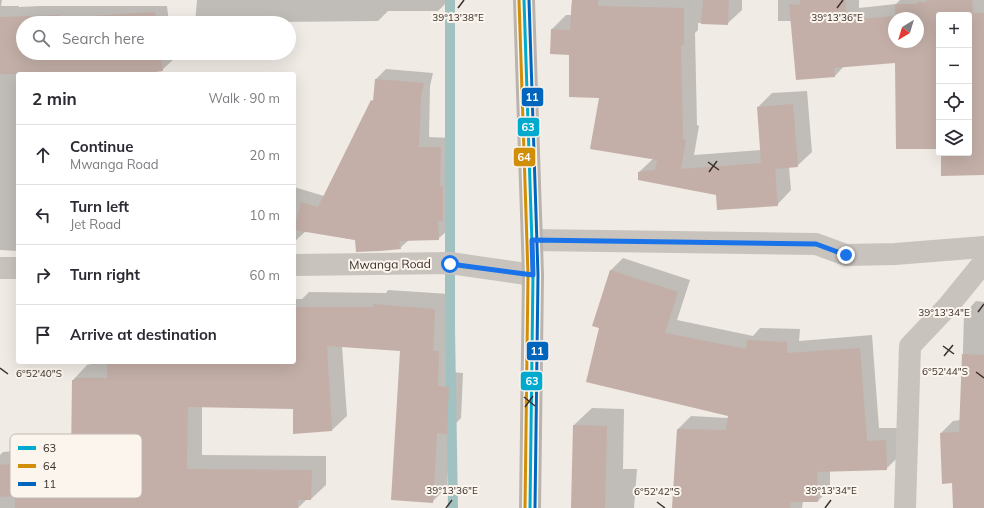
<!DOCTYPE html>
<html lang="en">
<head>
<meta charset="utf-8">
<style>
  :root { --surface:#fff; --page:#f2f2f3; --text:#2b2b33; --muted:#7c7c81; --line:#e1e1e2 }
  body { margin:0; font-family:Mulish,sans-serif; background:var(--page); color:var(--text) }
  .controls { position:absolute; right:12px; top:12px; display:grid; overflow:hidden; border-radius:4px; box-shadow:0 4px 16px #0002 }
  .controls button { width:36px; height:36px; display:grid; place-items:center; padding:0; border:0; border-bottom:1px solid var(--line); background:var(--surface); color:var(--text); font:20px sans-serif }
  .compass { position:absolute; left:888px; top:12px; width:36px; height:36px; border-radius:50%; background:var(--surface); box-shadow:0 4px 16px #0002; rotate:218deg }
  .stop { position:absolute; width:12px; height:12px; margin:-9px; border:3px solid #1a73e8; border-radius:50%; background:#fff }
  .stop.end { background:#1a73e8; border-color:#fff; box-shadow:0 1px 4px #0008 }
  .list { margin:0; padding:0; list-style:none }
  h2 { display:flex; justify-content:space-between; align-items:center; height:52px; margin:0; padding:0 16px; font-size:17px }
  h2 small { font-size:13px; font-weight:400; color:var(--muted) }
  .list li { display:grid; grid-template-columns:26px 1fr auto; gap:12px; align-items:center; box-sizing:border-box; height:60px; padding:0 16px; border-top:1px solid var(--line) }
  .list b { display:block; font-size:15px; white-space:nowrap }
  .list p { margin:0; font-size:13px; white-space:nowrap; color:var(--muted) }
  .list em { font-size:13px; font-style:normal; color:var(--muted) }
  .icon { flex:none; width:22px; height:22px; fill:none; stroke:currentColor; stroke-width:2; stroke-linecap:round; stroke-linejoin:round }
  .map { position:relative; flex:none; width:984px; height:508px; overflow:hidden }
  .search { position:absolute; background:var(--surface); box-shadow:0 4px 16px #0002; left:16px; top:16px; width:280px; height:44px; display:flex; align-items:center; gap:10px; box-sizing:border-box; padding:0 14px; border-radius:22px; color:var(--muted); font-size:15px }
  .panel { position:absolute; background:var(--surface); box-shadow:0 4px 16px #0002; left:16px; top:72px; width:280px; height:292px; border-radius:4px }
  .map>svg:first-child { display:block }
  .shadow { fill:#0003; fill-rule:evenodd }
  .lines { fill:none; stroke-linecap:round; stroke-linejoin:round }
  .stream { stroke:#a1c2c1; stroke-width:10 }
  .building { fill:#c3afa7; fill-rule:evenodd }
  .street { stroke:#c9c3be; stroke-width:22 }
  .secondary { stroke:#bab3ae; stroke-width:22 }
  .bus-1-casing { stroke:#fbf5ee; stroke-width:6 }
  .bus-2-casing { stroke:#fbf5ee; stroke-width:6 }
  .bus-3-casing { stroke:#fbf5ee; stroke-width:6 }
  .bus-1 { stroke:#00a9ce; stroke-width:3 }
  .bus-2 { stroke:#d18e09; stroke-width:3 }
  .bus-3 { stroke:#0065bd; stroke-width:3 }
  .route { stroke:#1a73e8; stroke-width:5 }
  .ticks { fill:none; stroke:#3b302b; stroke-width:1.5 }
  .labels { text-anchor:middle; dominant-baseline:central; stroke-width:4; stroke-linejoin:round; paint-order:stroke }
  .street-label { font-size:12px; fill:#3b302b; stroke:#fbf5ee }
  .key { fill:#fbf5ee; stroke:#c1bab4; stroke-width:1 }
  .key-label { font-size:11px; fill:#3b302b }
  .ticks-label { font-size:10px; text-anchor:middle; fill:#3b302b; stroke:#fbf5ee; stroke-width:4; stroke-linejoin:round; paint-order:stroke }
  .line-badge { stroke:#fbf5ee; stroke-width:1.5 }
  .badge-label { font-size:11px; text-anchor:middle; font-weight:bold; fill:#fff }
</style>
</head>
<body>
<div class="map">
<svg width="984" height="508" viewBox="0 0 984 508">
  <rect width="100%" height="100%" fill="#f0ebe5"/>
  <g class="shadow">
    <polygon points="0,0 2,0 1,6 19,6 19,7 40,6 167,6 169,23 23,23 23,53 173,53 174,59 162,70 132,74 18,74 18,251 0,250"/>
    <polygon points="197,0 449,0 438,11 388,11 378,21 277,22 276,23 195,23"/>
    <polygon points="572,0 742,0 742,10 727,24 698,23 698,30 695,33 697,125 699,126 694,155 761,150 758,107 772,93 807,91 812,152 797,166 789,167 791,190 777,205 717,194 639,172 653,159 601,97 570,54 552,29 566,15 571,15"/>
    <path d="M 778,0 L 859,0 L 859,8 L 896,4 L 900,0 L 984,0 L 984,174 L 942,153 L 969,153 L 969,15 L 939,15 L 939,148 L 896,62 L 844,66 L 835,76 L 791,21 L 778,21 ZM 894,18 L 918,18 L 918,42 L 894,42 Z"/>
    <polygon points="386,69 433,73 430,86 429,137 451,138 449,176 453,176 453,210 448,215 449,229 438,239 409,240 400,248 306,231 294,242 294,187 324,196 372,101 374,99 376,79"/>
    <polygon points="623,258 690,280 677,320 753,336 760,328 800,329 799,341 872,335 879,428 898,428 899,456 886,469 830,471 830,488 818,501 803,501 802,508 673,508 678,429 691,416 728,418 729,415 600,327 610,271"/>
    <polygon points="388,290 449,294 447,336 454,337 452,372 463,373 461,418 450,429 447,487 432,502 401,350 342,346 347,416 332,430 294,408 202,406 202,455 326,456 326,485 311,499 307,499 298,508 0,508 0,455 3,452 72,446 73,380 87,365 91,364 108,364 108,362 294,362 294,299 302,299 309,292 386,293"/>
    <polygon points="976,301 984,302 984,507 953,482 941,433 953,421 961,420 964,314"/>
    <polygon points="592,408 624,409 623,469 637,469 634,508 572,508 574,425"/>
  </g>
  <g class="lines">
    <polyline class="stream" points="450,0 450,329 453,508"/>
  </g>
  <g class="building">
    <polygon points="572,0 598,0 598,6 684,8 684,45 681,45 683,139 686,140 681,169 761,163 757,107 793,104 798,167 775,169 778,206 717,210 716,195 638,180 638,172 655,170 657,160 590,149 599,98 569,97 569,55 550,54 551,29 570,30"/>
    <polygon points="703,0 729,0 728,25 701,24"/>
    <path d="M 800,0 L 845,0 L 847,20 L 895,16 L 895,4 L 917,4 L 917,2 L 927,2 L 927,0 L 972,0 L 973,13 L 984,13 L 984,175 L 941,176 L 941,153 L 969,153 L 969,15 L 939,15 L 939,149 L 896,149 L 895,63 L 834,68 L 835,77 L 796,80 L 789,4 L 800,5 ZM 894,18 L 918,18 L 918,42 L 894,42 Z"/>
    <polygon points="155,12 157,23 23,23 23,53 160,53 163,71 140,74 0,74 0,17 60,15 60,18"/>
    <polygon points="375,79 424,83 421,96 419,147 441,147 440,186 443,186 443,221 438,221 439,240 399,241 401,249 380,251 356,252 355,240 294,230 294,229 301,202 318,207 371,100 373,101"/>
    <polygon points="610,270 678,292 665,333 746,349 747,340 787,342 787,353 860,348 867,441 886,440 887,470 817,472 818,502 791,502 790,508 672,508 677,429 726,430 728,416 586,382 599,328 592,326"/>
    <polygon points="373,304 435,309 433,351 439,351 438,386 449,387 447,434 437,433 433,503 391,500 400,351 327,346 332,431 293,434 293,409 188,407 187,469 312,470 311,500 298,500 298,508 15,508 15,496 0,497 0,465 71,459 72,380 75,380 75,378 107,378 107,362 199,363 199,362 294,362 294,307 373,307"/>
    <polygon points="962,354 984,355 984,508 953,508 952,483 942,484 940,433 959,432"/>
    <polygon points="573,425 607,426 605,508 571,508"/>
  </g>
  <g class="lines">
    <g class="street">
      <polyline points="532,240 816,244 846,255 895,254 984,247"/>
      <polyline points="294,265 450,263 533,275"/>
      <polyline points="0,268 18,268"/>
      <polyline points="905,508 910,346 949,305 984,262"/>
    </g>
    <polyline class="secondary" points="524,0 533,275 530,508"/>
    <defs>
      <polyline id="bus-1" points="524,0 533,275 530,508"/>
      <polyline id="bus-2" points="519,0 528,275 525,508"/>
      <polyline id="bus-3" points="529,0 538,275 535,508"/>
    </defs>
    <use href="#bus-1" class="bus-1-casing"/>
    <use href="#bus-2" class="bus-2-casing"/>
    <use href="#bus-3" class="bus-3-casing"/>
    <use href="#bus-1" class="bus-1"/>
    <use href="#bus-2" class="bus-2"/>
    <use href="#bus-3" class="bus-3"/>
  </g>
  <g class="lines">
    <polyline class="route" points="450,264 533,275 532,240 816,244 846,255"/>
  </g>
  <path class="ticks" d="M 458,8 L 464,0M 837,8 L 843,0M 708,162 L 719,170M 709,172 L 717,161M 978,312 L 984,304M 943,346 L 954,354M 944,356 L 953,345M 0,368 L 8,374M 976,372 L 984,378M 524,397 L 535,406M 525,407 L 533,396M 657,502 L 665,508M 446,508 L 452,500M 825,508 L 831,500"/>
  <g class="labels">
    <g class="street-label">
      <text transform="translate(390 264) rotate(-1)">Mwanga Road</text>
    </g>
  </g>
  <rect x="10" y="434" width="132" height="64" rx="6" class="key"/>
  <rect x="18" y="446" width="18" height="4" fill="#00a9ce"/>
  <rect x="18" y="464" width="18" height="4" fill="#d18e09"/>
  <rect x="18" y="482" width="18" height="4" fill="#0065bd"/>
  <g class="key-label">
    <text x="43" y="452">63</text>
    <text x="43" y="470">64</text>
    <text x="43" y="488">11</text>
  </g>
  <g class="ticks-label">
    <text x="458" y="21">39°13'38"E</text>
    <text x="837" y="21">39°13'36"E</text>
    <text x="944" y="316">39°13'34"E</text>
    <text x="945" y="375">6°52'44"S</text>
    <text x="39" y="377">6°52'40"S</text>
    <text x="452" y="494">39°13'36"E</text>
    <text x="831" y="494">39°13'34"E</text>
    <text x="657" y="495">6°52'42"S</text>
  </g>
  <g class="line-badge">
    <rect x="521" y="87" width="23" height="20" rx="4" fill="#0065bd"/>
    <rect x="517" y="117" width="23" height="20" rx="4" fill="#00a9ce"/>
    <rect x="513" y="147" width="23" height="20" rx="4" fill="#d18e09"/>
    <rect x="526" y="341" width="23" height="20" rx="4" fill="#0065bd"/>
    <rect x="520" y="371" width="23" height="20" rx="4" fill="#00a9ce"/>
  </g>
  <g class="badge-label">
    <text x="532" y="101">11</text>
    <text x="528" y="131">63</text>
    <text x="524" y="161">64</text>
    <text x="537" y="355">11</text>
    <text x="532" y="385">63</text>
  </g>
</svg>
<div class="controls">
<button>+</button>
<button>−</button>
<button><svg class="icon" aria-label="locate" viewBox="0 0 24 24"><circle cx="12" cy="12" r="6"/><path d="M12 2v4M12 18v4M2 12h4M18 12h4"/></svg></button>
<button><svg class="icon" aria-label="layers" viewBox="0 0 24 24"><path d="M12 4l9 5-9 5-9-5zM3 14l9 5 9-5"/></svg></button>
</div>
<svg class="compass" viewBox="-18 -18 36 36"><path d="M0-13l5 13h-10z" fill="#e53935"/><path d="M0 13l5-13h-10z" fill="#7c7c81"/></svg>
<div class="stop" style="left:450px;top:264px"></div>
<div class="stop end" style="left:846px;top:255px"></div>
<div class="search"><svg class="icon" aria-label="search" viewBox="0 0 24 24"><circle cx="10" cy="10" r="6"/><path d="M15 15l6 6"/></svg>Search here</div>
<section class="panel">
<h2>2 min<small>Walk · 90 m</small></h2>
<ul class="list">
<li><svg class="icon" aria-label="ahead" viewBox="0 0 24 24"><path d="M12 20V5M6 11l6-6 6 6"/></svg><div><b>Continue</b><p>Mwanga Road</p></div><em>20 m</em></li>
<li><svg class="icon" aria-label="left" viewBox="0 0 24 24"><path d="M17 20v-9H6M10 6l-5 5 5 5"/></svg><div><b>Turn left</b><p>Jet Road</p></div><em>10 m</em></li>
<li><svg class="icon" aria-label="right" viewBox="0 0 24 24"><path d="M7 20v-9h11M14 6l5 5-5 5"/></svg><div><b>Turn right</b></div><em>60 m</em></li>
<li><svg class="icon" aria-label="arrive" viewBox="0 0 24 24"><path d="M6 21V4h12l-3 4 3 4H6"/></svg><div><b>Arrive at destination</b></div></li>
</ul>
</section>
</div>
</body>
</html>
